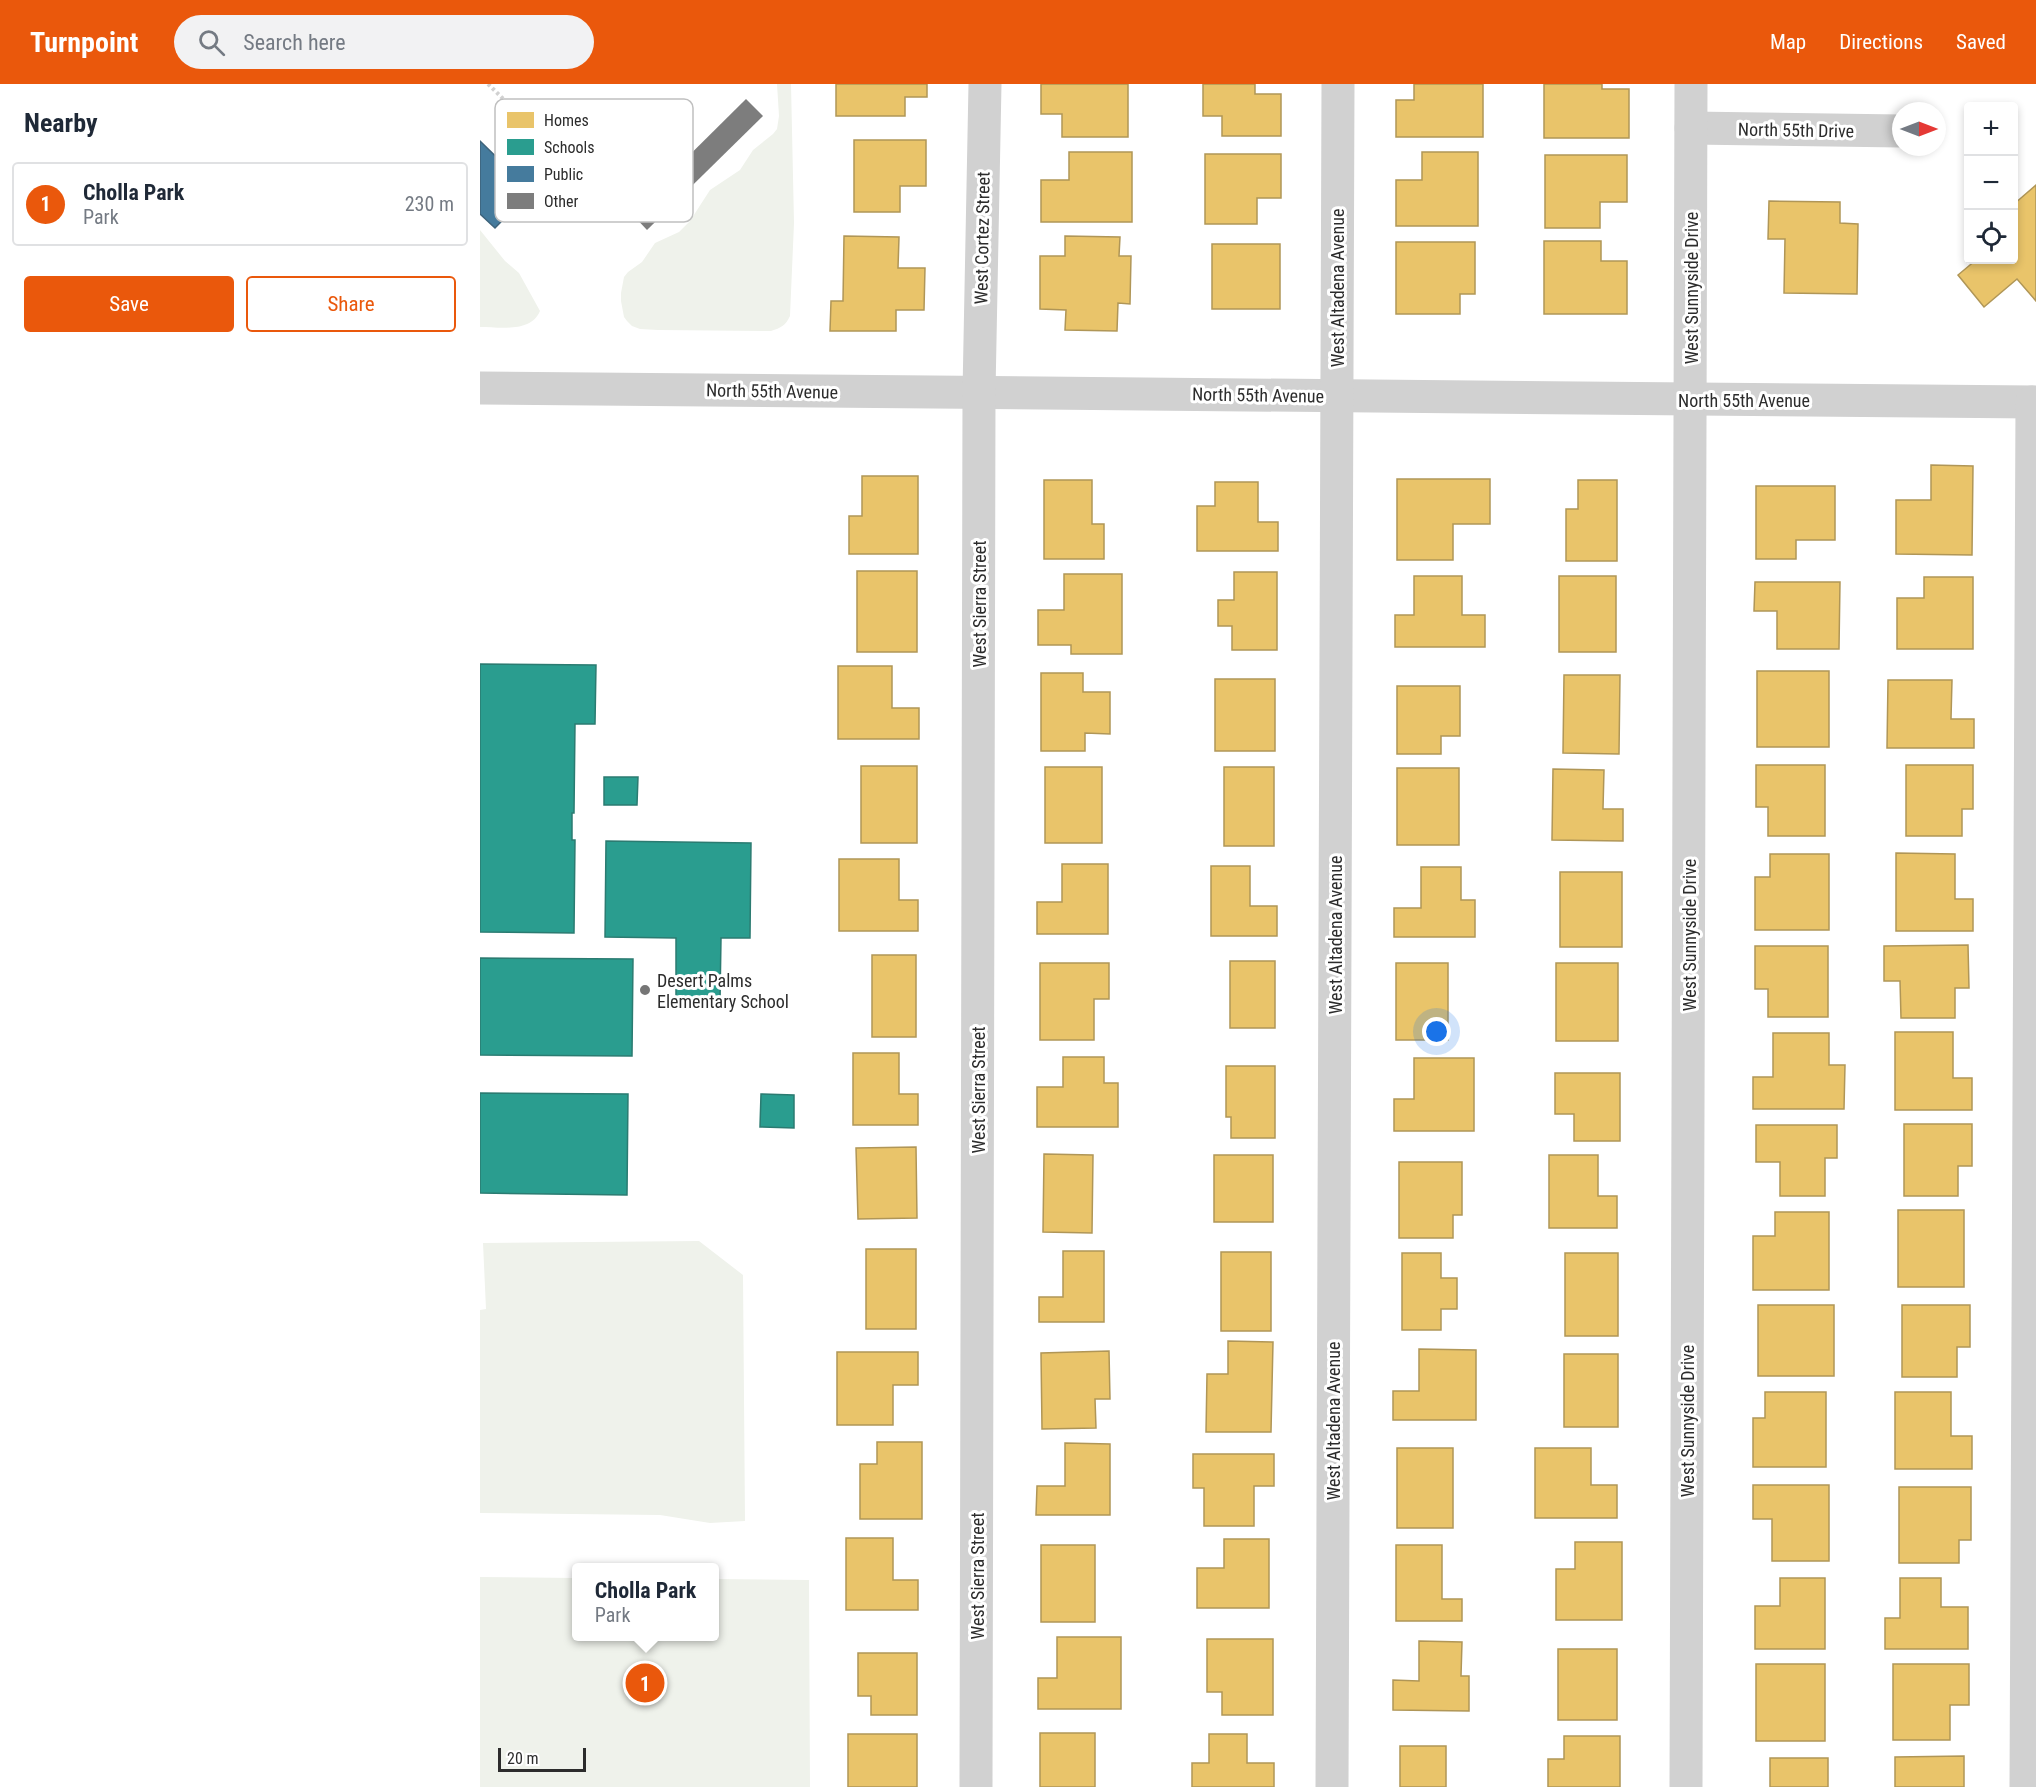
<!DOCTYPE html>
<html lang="en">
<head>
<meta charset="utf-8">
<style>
  :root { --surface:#fff; --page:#f2f2f3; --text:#1f2937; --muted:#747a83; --line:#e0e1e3; --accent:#ea580c }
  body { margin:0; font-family:"Roboto Condensed",sans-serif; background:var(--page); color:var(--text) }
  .controls { position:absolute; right:18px; top:18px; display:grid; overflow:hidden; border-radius:6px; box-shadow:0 3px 9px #0003 }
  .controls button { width:54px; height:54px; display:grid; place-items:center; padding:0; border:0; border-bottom:2px solid var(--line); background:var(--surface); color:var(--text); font:30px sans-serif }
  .compass { position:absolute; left:1412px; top:18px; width:54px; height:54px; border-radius:50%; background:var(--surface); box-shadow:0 3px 9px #0003; rotate:90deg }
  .scale { position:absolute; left:18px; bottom:15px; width:88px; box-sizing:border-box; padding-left:6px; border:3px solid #2c2c2c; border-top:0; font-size:16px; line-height:21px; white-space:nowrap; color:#2c2c2c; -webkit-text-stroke:4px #fff; paint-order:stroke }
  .you { position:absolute; left:957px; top:948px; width:21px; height:21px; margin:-15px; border:4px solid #fff; border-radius:50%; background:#1a73e8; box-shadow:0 0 0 9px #1a73e833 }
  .badge { display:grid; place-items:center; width:39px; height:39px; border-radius:50%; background:var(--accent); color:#fff; font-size:20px; font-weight:700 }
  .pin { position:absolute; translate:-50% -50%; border:3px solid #fff; box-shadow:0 2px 6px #0006 }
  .popup { position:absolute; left:92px; top:1479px; width:147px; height:78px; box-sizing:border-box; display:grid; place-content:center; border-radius:6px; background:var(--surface); filter:drop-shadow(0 2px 4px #0005); font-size:20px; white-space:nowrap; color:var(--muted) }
  .popup b { font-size:22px; color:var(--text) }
  .popup::after { content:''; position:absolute; left:50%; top:100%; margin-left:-12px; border:12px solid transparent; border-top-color:var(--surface) }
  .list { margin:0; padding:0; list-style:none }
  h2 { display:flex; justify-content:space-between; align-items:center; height:78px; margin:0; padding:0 24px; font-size:26px }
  h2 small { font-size:20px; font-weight:400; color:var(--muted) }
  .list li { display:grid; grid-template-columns:39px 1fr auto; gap:18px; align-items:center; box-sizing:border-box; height:84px; margin:0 12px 12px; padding:0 12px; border:2px solid var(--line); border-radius:6px }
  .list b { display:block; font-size:22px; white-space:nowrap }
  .list p { margin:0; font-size:20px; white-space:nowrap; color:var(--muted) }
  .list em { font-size:20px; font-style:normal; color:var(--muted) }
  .actions { display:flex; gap:12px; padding:18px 24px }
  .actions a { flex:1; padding:14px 0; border:2px solid var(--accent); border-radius:6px; text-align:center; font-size:21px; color:var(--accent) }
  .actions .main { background:var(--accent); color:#fff }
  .icon { flex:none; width:33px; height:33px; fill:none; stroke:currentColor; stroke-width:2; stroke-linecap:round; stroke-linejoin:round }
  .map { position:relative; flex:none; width:1556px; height:1703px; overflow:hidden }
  header { display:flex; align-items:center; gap:36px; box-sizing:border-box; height:84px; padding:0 30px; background:var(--accent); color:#fff }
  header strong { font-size:28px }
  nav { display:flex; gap:33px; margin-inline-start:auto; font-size:21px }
  .search { width:420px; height:54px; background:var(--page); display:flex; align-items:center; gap:15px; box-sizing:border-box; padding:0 21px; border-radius:33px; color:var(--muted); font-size:22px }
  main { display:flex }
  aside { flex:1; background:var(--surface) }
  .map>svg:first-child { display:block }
  .green { fill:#eff2eb }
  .homes { fill:#e9c46a; stroke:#b09657; stroke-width:1.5 }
  .schools { fill:#2a9d8f; stroke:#2b7b71; stroke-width:1.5 }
  .public { fill:#457b9d; stroke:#3e637b; stroke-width:1.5 }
  .building { fill:#7d7d7d }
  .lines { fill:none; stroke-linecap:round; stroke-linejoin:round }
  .path { stroke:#d1d1d1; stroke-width:4; stroke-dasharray:3 3; stroke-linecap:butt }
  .minor { stroke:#d1d1d1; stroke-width:33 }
  .poi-dot { fill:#767676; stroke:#fff; stroke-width:2 }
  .labels { text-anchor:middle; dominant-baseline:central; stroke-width:6; stroke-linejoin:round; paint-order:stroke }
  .street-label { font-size:18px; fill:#2c2c2c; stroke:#fff }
  .poi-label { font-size:18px; fill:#2c2c2c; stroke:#fff; text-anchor:start }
  .key { fill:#fff; stroke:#c0c0c0; stroke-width:1.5 }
  .key-label { font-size:16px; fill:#2c2c2c }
</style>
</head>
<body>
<header>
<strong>Turnpoint</strong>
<div class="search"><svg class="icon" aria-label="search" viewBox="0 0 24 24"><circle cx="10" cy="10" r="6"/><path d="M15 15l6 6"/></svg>Search here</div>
<nav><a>Map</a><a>Directions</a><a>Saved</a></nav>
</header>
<main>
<aside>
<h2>Nearby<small></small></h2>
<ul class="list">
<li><span class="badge">1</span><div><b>Cholla Park</b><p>Park</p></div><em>230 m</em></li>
</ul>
<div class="actions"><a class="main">Save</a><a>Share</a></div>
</aside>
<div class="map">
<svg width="1556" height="1703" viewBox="0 0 1556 1703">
  <rect width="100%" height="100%" fill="#fff"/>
  <g class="green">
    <path d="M 297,0 L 311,0 L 314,139 L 310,232 C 306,241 301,244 291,247 L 178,246 L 160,245 L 152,242 L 147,237 L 144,233 L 141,217 L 141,209 L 144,193 L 148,188 L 162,178 L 175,159 L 199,148 L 210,137 L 230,106 L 260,86 L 273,66 L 293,50 L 297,45 L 299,32 Z"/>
    <path d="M 0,146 L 25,177 L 39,189 L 60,227 C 51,249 19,243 0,243 Z"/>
    <polygon points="219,1157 263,1191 265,1437 230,1439 180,1431 0,1429 0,1226 6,1225 3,1159"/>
    <polygon points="0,1493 96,1494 96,1552 234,1552 234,1495 329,1496 330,1703 0,1703"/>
  </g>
  <g class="homes">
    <polygon points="356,0 447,0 447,13 425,13 425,32 356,32"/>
    <polygon points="561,0 648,0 648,53 582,53 582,30 561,30"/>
    <polygon points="723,0 775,0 775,10 801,10 801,52 742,52 742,32 723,32"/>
    <polygon points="934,0 1003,0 1003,53 916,53 916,16 934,16"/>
    <polygon points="1064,0 1122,0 1122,5 1149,5 1149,54 1064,54"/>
    <polygon points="374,56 446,56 446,102 420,102 420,128 374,128"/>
    <polygon points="589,68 652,68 652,138 561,138 561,96 589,96"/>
    <polygon points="942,68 998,68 998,142 916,142 916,96 942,96"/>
    <polygon points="725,70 801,70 801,114 777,114 777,140 725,140"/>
    <polygon points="1065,71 1147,71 1147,118 1120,118 1120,144 1065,144"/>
    <polygon points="1556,101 1556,217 1537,195 1504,223 1478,191 1496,176 1534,176 1534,120"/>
    <polygon points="1289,117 1360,118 1360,139 1378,140 1377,210 1304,209 1305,155 1288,155"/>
    <polygon points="364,152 419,153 418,184 445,184 444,226 416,226 416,247 350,247 351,217 363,217"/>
    <polygon points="585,152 640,153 639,172 651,172 650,220 638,219 637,247 585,246 586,226 560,225 560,172 585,172"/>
    <polygon points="1064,157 1121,157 1121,177 1147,177 1147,230 1064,230"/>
    <polygon points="916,158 995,158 995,210 980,210 980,230 916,230"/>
    <rect x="732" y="160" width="68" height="65"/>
    <polygon points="1451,381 1493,382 1492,471 1416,470 1416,416 1451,416"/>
    <polygon points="382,392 438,392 438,470 369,470 369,432 382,432"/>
    <polygon points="917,395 1010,395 1010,440 973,440 973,476 917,476"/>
    <polygon points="564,396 612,396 612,440 624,440 624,475 564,475"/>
    <polygon points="1098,396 1137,396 1137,477 1086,477 1086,425 1098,425"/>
    <polygon points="735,398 778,398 778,438 798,438 798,467 717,467 717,422 735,422"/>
    <polygon points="1276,402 1355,402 1355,456 1316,456 1316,475 1276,475"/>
    <rect x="377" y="487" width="60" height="81"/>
    <polygon points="754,488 797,488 797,566 752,566 752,542 738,542 738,516 754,516"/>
    <polygon points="584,490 642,490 642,570 591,570 591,561 558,561 558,526 584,526"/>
    <polygon points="934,492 982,492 982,531 1005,531 1005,563 915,563 915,531 934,531"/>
    <rect x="1079" y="492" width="57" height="76"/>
    <polygon points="1444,493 1493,493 1493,565 1417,565 1417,514 1444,514"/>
    <polygon points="1275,498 1360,498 1359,565 1297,565 1297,527 1274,527"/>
    <polygon points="358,582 412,582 412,624 439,624 439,655 358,655"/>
    <rect x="1277" y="587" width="72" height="76"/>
    <polygon points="561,589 603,589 603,608 630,608 630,650 605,649 605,667 561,667"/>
    <polygon points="1084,591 1140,591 1139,670 1083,669"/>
    <rect x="735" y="595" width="60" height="72"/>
    <polygon points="1408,596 1472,596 1471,635 1494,635 1494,664 1407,664"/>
    <polygon points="917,602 980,602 980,652 961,652 961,670 917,670"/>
    <polygon points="1276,681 1345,681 1345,752 1288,752 1288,723 1276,723"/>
    <polygon points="1426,681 1493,681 1493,725 1482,725 1482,752 1426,752"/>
    <rect x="381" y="682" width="56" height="77"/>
    <rect x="565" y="683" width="57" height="76"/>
    <rect x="744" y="683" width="50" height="79"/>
    <rect x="917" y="684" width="62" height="77"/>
    <polygon points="1073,685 1124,686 1123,725 1143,725 1143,757 1072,756"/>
    <polygon points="1416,769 1475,770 1475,815 1493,815 1493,847 1416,847"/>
    <polygon points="1290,770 1349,770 1349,846 1275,846 1275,793 1290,793"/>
    <polygon points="359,775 419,775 419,816 438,816 438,847 359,847"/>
    <polygon points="582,780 628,780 628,850 557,850 557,818 582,818"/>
    <polygon points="731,782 770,782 770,822 797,822 797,852 731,852"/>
    <polygon points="941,783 981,783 981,816 995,816 995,853 914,853 914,824 941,824"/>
    <rect x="1080" y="788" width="62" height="75"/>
    <polygon points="1488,861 1489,904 1475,904 1475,934 1421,934 1420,897 1404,897 1404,862"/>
    <polygon points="1275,862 1348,862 1348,933 1288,933 1288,905 1275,905"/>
    <rect x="392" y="871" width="44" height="82"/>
    <rect x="750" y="877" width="45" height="67"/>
    <polygon points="560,879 629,879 629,915 614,915 614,956 560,956"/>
    <rect x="916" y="879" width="52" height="77"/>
    <rect x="1076" y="879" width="62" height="78"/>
    <polygon points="1415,948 1473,948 1473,994 1492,994 1492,1026 1415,1026"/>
    <polygon points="1293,949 1349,949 1349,981 1365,981 1364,1025 1273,1025 1273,993 1293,993"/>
    <polygon points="373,969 419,969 419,1010 438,1010 438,1041 373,1041"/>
    <polygon points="583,973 624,973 624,999 638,999 638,1043 557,1043 557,1003 583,1003"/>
    <polygon points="934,974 994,974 994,1047 914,1047 914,1015 934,1015"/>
    <polygon points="746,982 795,982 795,1054 751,1054 751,1033 746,1033"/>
    <polygon points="1075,989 1140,989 1140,1057 1094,1057 1094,1030 1075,1030"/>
    <polygon points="1424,1040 1492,1040 1492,1082 1478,1082 1478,1112 1424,1112"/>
    <polygon points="1276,1041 1357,1041 1357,1074 1345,1074 1345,1112 1300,1112 1300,1078 1276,1078"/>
    <polygon points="436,1063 437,1134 378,1135 376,1064"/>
    <polygon points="564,1070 613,1071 612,1149 563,1148"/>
    <rect x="734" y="1071" width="59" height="67"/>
    <polygon points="1069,1071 1118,1071 1118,1112 1137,1112 1137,1144 1069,1144"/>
    <polygon points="919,1078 982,1078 982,1131 973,1131 973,1154 919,1154"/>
    <rect x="1418" y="1126" width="66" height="77"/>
    <polygon points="1295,1128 1349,1128 1349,1206 1273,1206 1273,1152 1295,1152"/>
    <rect x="386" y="1165" width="50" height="80"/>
    <polygon points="583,1167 624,1167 624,1238 559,1238 559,1213 583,1213"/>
    <rect x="741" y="1168" width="50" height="79"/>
    <polygon points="922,1169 961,1169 961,1194 977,1194 977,1225 961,1225 961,1246 922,1246"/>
    <rect x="1085" y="1169" width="53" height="83"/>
    <rect x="1278" y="1221" width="76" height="71"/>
    <polygon points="1422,1221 1490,1221 1490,1263 1477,1263 1477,1293 1422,1293"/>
    <polygon points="748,1257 793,1258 791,1348 726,1348 727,1290 748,1290"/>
    <polygon points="939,1265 996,1266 996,1336 913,1336 913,1307 939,1307"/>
    <polygon points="629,1267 630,1315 615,1315 616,1344 562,1345 561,1269"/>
    <polygon points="357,1268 438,1268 438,1301 413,1301 413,1341 357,1341"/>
    <rect x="1084" y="1270" width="54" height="73"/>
    <polygon points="1285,1308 1346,1308 1346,1383 1273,1383 1273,1334 1285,1334"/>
    <polygon points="1415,1308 1471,1308 1471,1352 1492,1352 1492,1385 1415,1385"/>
    <polygon points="397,1358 442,1358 442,1435 380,1435 380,1380 397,1380"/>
    <polygon points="585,1359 630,1360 630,1431 556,1431 557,1402 585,1402"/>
    <rect x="917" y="1364" width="56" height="80"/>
    <polygon points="1055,1364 1111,1364 1111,1401 1137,1401 1137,1434 1055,1434"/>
    <polygon points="713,1370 794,1370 794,1402 774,1402 774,1442 724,1442 724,1404 713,1404"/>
    <polygon points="1273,1401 1349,1401 1349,1477 1292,1477 1292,1435 1273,1435"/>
    <polygon points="1419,1403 1491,1403 1491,1456 1479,1456 1479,1479 1419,1479"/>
    <polygon points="366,1454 413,1454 413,1496 438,1496 438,1526 366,1526"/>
    <polygon points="744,1455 789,1455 789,1524 717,1524 717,1484 744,1484"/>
    <polygon points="1095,1458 1142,1458 1142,1536 1076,1536 1076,1485 1095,1485"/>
    <rect x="561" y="1461" width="54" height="77"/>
    <polygon points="916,1461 962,1461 962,1515 982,1515 982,1537 916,1537"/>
    <polygon points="1300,1494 1345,1494 1345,1565 1275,1565 1275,1522 1300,1522"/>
    <polygon points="1420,1494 1461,1494 1461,1523 1488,1523 1488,1565 1405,1565 1405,1534 1420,1534"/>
    <polygon points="577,1553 641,1553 641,1625 558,1625 558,1594 577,1594"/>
    <polygon points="727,1555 793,1555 793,1631 742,1631 742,1608 727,1608"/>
    <polygon points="939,1557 982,1558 981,1592 989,1592 989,1627 913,1626 913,1596 939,1597"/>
    <rect x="1078" y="1565" width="59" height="71"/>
    <polygon points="378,1569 437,1569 437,1631 391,1631 391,1612 378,1612"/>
    <rect x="1276" y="1580" width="69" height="77"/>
    <polygon points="1413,1580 1489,1580 1489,1621 1470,1621 1470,1656 1413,1656"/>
    <rect x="560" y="1649" width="55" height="54"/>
    <rect x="368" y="1650" width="69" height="53"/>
    <polygon points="729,1650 767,1650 767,1679 794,1679 794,1703 712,1703 712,1679 729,1679"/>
    <polygon points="1084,1652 1140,1652 1140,1703 1068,1703 1068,1675 1084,1675"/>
    <rect x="920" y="1662" width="46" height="41"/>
    <polygon points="1484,1672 1484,1703 1415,1703 1415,1673"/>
    <rect x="1290" y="1674" width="58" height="29"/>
  </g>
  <g class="schools">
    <polygon points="0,580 116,581 115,640 95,640 94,729 92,729 92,756 95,756 94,849 0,848"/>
    <polygon points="124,693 158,693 157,721 124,721"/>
    <polygon points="126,757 271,759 270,854 241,854 240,917 196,917 196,854 125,853"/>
    <polygon points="0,874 153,875 152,972 0,971"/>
    <polygon points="0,1009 148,1010 147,1111 0,1109"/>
    <polygon points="281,1010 314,1011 314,1044 280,1043"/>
  </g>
  <polygon class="public" points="0,57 51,107 15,144 0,130"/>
  <polygon class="building" points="266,15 283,32 167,146 151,129"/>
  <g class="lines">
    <polyline class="path" points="8,0 47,38"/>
    <g class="minor">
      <polyline points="1211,44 1421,47"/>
      <polyline points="0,304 1556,318"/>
      <polyline points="496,1703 499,308 505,0"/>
      <polyline points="852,1703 858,0"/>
      <polyline points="1206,1703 1211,0"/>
      <polyline points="1546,1703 1552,318"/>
    </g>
  </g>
  <circle class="poi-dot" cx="165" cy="906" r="6"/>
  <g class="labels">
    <g class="street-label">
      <text transform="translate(1316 46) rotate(1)">North 55th Drive</text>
      <text transform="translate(502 154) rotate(-89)">West Cortez Street</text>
      <text transform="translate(857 204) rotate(-90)">West Altadena Avenue</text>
      <text transform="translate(1211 204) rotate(-90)">West Sunnyside Drive</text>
      <text transform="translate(292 307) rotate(1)">North 55th Avenue</text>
      <text transform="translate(778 311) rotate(1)">North 55th Avenue</text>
      <text x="1264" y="316">North 55th Avenue</text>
      <text transform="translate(499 520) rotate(-90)">West Sierra Street</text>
      <text transform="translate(855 851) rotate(-90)">West Altadena Avenue</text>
      <text transform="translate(1209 851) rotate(-90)">West Sunnyside Drive</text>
      <text transform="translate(498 1006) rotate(-90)">West Sierra Street</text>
      <text transform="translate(853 1337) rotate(-90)">West Altadena Avenue</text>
      <text transform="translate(1207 1337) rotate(-90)">West Sunnyside Drive</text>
      <text transform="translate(497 1492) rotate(-90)">West Sierra Street</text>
    </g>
    <g class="poi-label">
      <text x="177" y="896">Desert Palms<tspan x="177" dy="21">Elementary School</tspan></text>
    </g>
  </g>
  <rect x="15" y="15" width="198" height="123" rx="9" class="key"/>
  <rect x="27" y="28" width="27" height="16" fill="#e9c46a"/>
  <rect x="27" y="55" width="27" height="16" fill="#2a9d8f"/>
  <rect x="27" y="82" width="27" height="16" fill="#457b9d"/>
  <rect x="27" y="109" width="27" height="16" fill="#7d7d7d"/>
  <g class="key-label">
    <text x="64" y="42">Homes</text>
    <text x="64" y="69">Schools</text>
    <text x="64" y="96">Public</text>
    <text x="64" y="123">Other</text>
  </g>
</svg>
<div class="controls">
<button>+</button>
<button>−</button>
<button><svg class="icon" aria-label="locate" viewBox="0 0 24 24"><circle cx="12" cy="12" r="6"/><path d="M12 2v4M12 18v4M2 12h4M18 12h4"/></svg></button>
</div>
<svg class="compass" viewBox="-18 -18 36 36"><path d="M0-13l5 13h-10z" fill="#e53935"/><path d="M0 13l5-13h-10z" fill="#747a83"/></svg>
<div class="scale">20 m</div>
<div class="you"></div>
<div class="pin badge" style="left:165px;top:1599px">1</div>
<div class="popup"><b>Cholla Park</b>Park</div>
</div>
</main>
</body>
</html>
